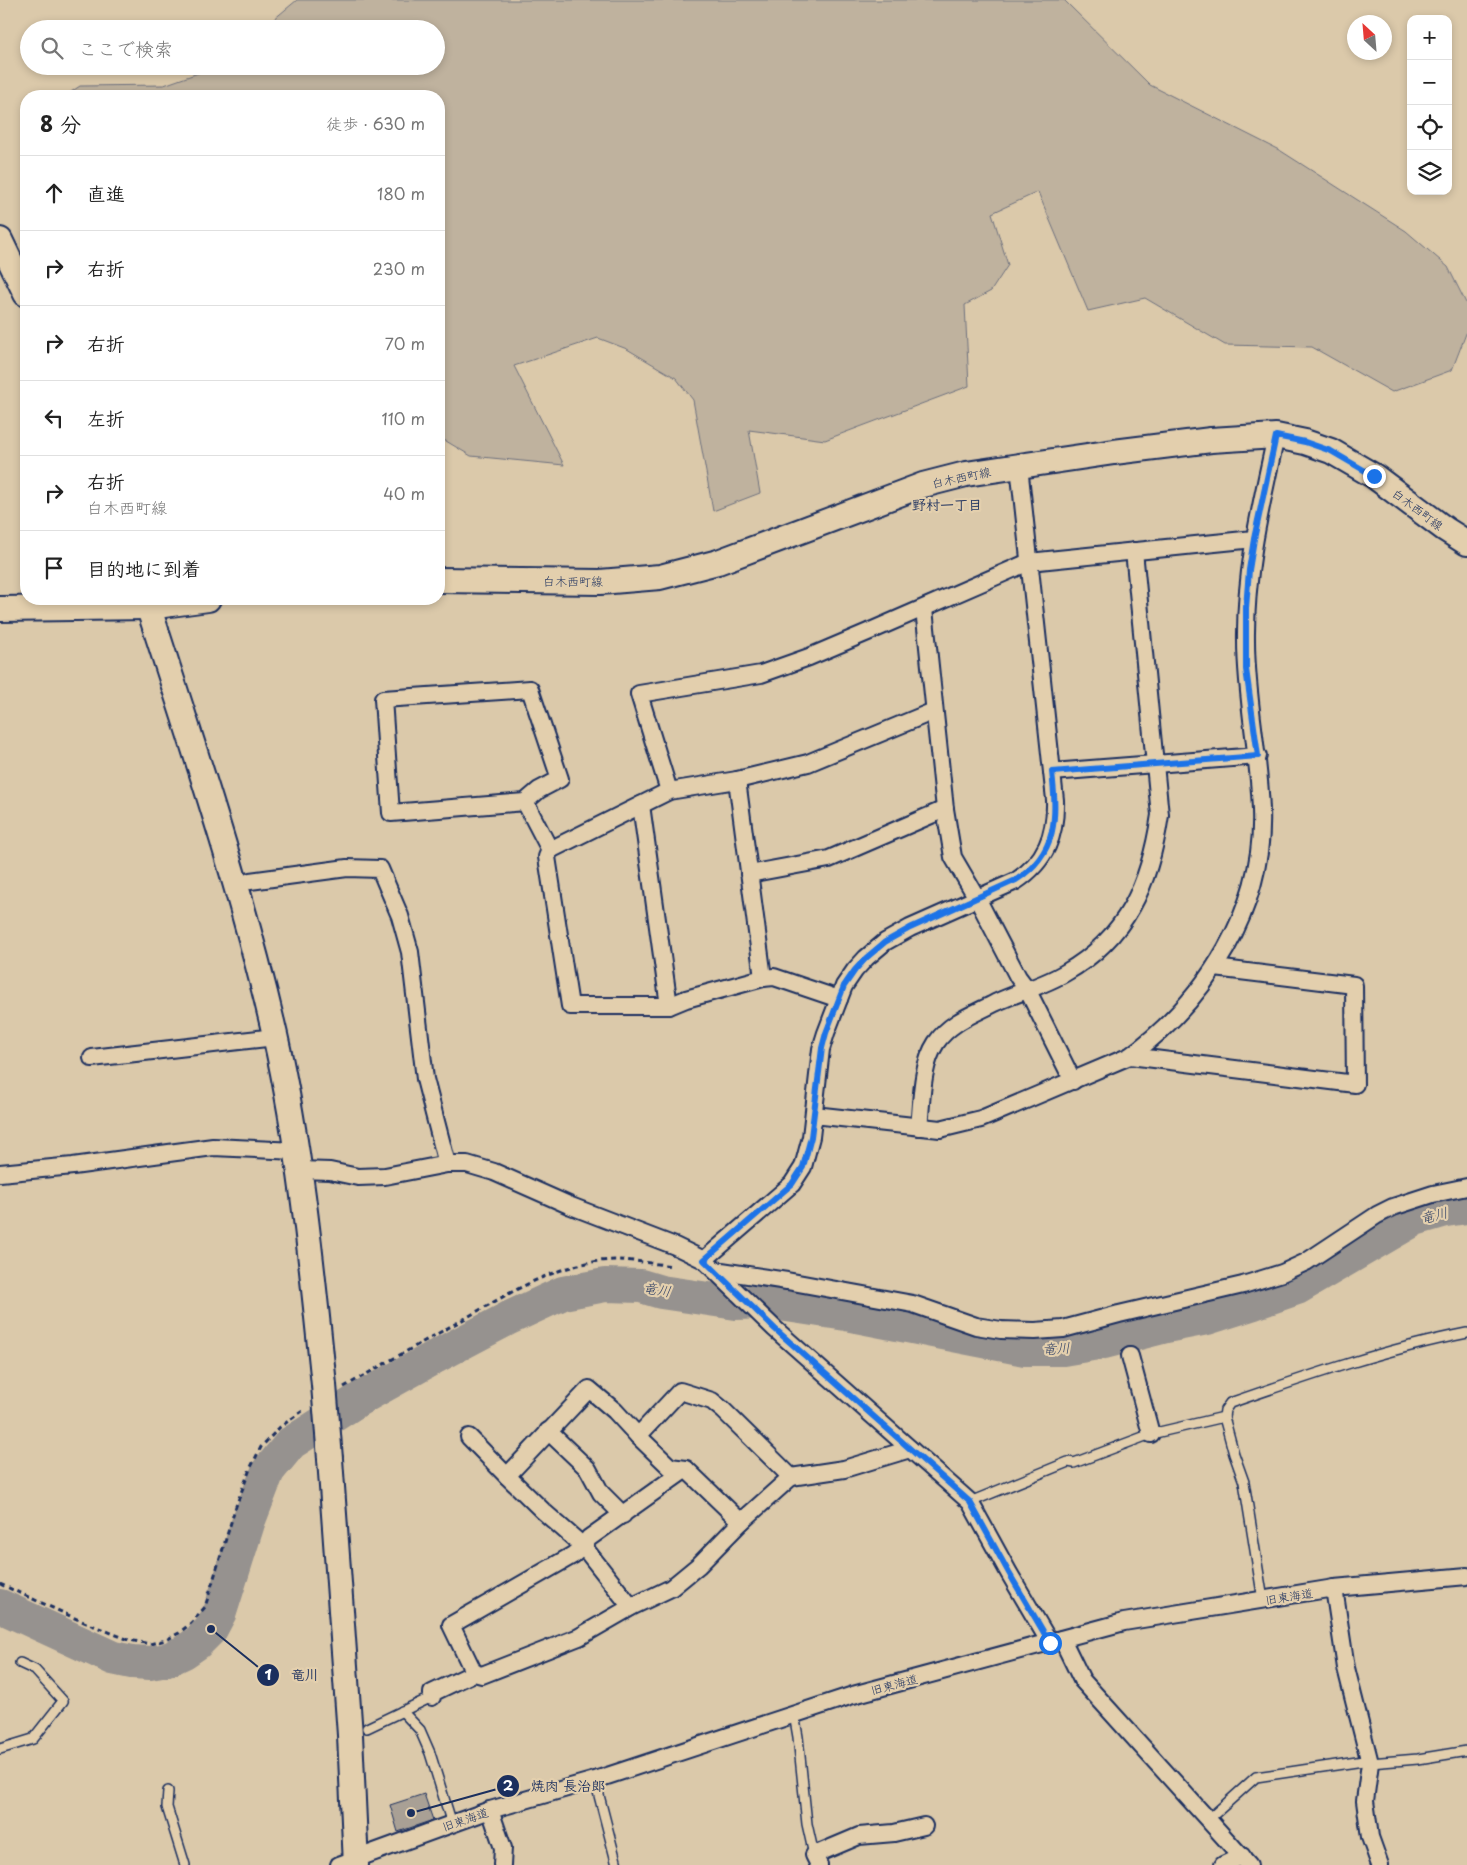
<!DOCTYPE html>
<html lang="ja">
<head>
<meta charset="utf-8">
<style>
  :root { --surface:#fff; --page:#f2f2f2; --text:#222; --muted:#767676; --line:#e0e0e0 }
  body { margin:0; font-family:"Playpen Sans","Klee One",sans-serif; background:var(--page); color:var(--text) }
  .controls { position:absolute; right:15px; top:15px; display:grid; overflow:hidden; border-radius:10px; box-shadow:0 2px 8px #0003 }
  .controls button { width:45px; height:45px; display:grid; place-items:center; padding:0; border:0; border-bottom:1px solid var(--line); background:var(--surface); color:var(--text); font:25px sans-serif }
  .compass { position:absolute; left:1347px; top:15px; width:45px; height:45px; border-radius:50%; background:var(--surface); box-shadow:0 2px 8px #0003; rotate:334deg }
  .stop { position:absolute; width:15px; height:15px; margin:-11px; border:4px solid #1a73e8; border-radius:50%; background:#fff }
  .stop.end { background:#1a73e8; border-color:#fff; box-shadow:0 1px 5px #0008 }
  .list { margin:0; padding:0; list-style:none }
  h2 { display:flex; justify-content:space-between; align-items:center; height:65px; margin:0; padding:0 20px; font-size:21px }
  h2 small { font-size:16px; font-weight:400; color:var(--muted) }
  .list li { display:grid; grid-template-columns:32px 1fr auto; gap:15px; align-items:center; box-sizing:border-box; height:75px; padding:0 20px; border-top:1px solid var(--line) }
  .list b { display:block; font-size:19px; white-space:nowrap }
  .list p { margin:0; font-size:16px; white-space:nowrap; color:var(--muted) }
  .list em { font-size:16px; font-style:normal; color:var(--muted) }
  .icon { flex:none; width:28px; height:28px; fill:none; stroke:currentColor; stroke-width:2; stroke-linecap:round; stroke-linejoin:round }
  .map { position:relative; flex:none; width:1467px; height:1865px; overflow:hidden }
  .search { position:absolute; background:var(--surface); box-shadow:0 2px 8px #0003; left:20px; top:20px; width:425px; height:55px; display:flex; align-items:center; gap:12px; box-sizing:border-box; padding:0 18px; border-radius:28px; color:var(--muted); font-size:19px }
  .panel { position:absolute; background:var(--surface); box-shadow:0 2px 8px #0003; left:20px; top:90px; width:425px; height:515px; border-radius:20px }
  .map>svg:first-child { display:block }
  .green { fill:#bfb29e; stroke:#6d707e }
  .lines { fill:none; stroke-linecap:round; stroke-linejoin:round }
  .river { stroke:#96928f; stroke-width:34 }
  .building { fill:#a9a095; stroke:#1b2f5e }
  .lane-casing { stroke:#1b2f5e; stroke-width:12 }
  .street-casing { stroke:#1b2f5e; stroke-width:20 }
  .secondary-casing { stroke:#1b2f5e; stroke-width:28 }
  .path { stroke:#1b2f5e; stroke-width:3; stroke-dasharray:5 4; stroke-linecap:butt }
  .lane { stroke:#e3cfad; stroke-width:9 }
  .street { stroke:#e3cfad; stroke-width:16 }
  .secondary { stroke:#e3cfad; stroke-width:24 }
  .secondary-bridge-casing { stroke:#1b2f5e; stroke-width:28; stroke-linecap:butt }
  .secondary-bridge { stroke:#e3cfad; stroke-width:24 }
  .route { stroke:#1a73e8; stroke-width:6 }
  .labels { text-anchor:middle; dominant-baseline:central; stroke-width:4.5; stroke-linejoin:round; paint-order:stroke }
  .street-label { font-size:12px; fill:#1b2f5e; stroke:#e3cfad }
  .neighbourhood-label { font-size:14px; font-weight:bold; fill:#1b2f5e; stroke:#e3cfad }
  .water-label { font-size:14px; font-style:italic; fill:#2d3e65; stroke:#e3cfad }
  .leader { fill:none; stroke:#1b2f5e; stroke-width:2 }
  .callout-dot { fill:#1b2f5e; stroke:#e3cfad; stroke-width:2 }
  .mark-label { font-size:15px; text-anchor:middle; font-weight:bold; fill:#fff }
  .callout-label { font-size:14px; text-anchor:middle; font-weight:bold; fill:#1b2f5e; stroke:#e3cfad; stroke-width:4.5; stroke-linejoin:round; paint-order:stroke }
</style>
</head>
<body>
<div class="map">
<svg width="1467" height="1865" viewBox="0 0 1467 1865">
  <rect width="100%" height="100%" fill="#dbc9aa"/>
  <filter id="ink" filterUnits="userSpaceOnUse"><feTurbulence type="fractalNoise" baseFrequency=".02" numOctaves="2"/><feDisplacementMap in="SourceGraphic" scale="10" xChannelSelector="R" yChannelSelector="G"/><feConvolveMatrix kernelMatrix="1 2 1 2 8 2 1 2 1" color-interpolation-filters="sRGB"/></filter>
  <g filter="url(#ink)">
    <polygon class="green" points="297,0 1064,0 1150,85 1281,151 1406,231 1448,267 1467,305 1467,331 1452,370 1392,392 1312,347 1225,345 1145,298 1088,311 1038,192 992,213 1008,265 991,291 965,305 969,386 825,440 749,430 760,493 713,511 693,400 676,378 627,349 598,338 514,366 564,465 471,456 446,441 439,440 439,96 65,96 80,86 164,85 218,66 436,66 436,29 262,29"/>
    <g class="lines">
      <polyline class="river" points="0,1606 113,1658 132,1662 150,1663 167,1660 184,1652 197,1643 211,1629 220,1612 249,1520 268,1471 291,1443 358,1400 435,1357 509,1318 563,1293 605,1285 641,1286 661,1292 736,1303 767,1302 846,1314 1025,1349 1063,1349 1104,1342 1166,1326 1207,1318 1254,1303 1297,1288 1415,1219 1446,1210 1467,1207"/>
    </g>
    <polygon class="building" points="424,1794 433,1820 398,1832 390,1805"/>
    <g class="lines">
      <defs>
        <g id="lane">
          <polyline points="1224,1417 1234,1454 1244,1482 1263,1600"/>
          <path d="M 970,1502 L 1068,1462 L 1074,1463 L 1151,1434 L 1224,1417 L 1225,1410 L 1230,1403 C 1308,1376 1386,1349 1467,1333"/>
          <polyline points="402,1711 420,1730 430,1753 452,1824"/>
          <polyline points="794,1714 798,1737 807,1824 814,1855"/>
          <polyline points="367,1728 432,1697"/>
          <polyline points="0,1749 33,1739 63,1701 35,1670 20,1663"/>
          <polyline points="1370,1763 1418,1759 1467,1751"/>
          <polyline points="595,1780 617,1865"/>
          <polyline points="168,1791 167,1807 185,1865"/>
          <polyline points="1209,1819 1256,1777 1370,1760"/>
        </g>
        <g id="street">
          <polyline points="924,609 945,809 953,857 977,898 1018,977 1027,989 1073,1081"/>
          <polygon points="530,689 560,779 539,790 525,802 391,813 383,699"/>
          <polyline points="1052,772 1258,756"/>
          <polyline points="737,780 763,978"/>
          <polyline points="669,791 639,694 761,674 809,657 875,629 1029,562 1254,539"/>
          <polyline points="525,802 550,850"/>
          <polyline points="641,805 669,1006"/>
          <polyline points="749,874 829,859 945,809"/>
          <polyline points="250,881 347,868 380,869 400,916 410,952 425,1079 447,1164"/>
          <polyline points="839,999 774,977 763,978 686,999 669,1006 570,1006 547,857 550,850 669,791 737,780 808,763 934,711"/>
          <polyline points="1130,1056 1355,1084 1354,985 1215,968"/>
          <polyline points="92,1058 275,1037"/>
          <path d="M 814,1115 L 940,1129 L 981,1119 L 1130,1056 C 1207,999 1265,908 1261,810 C 1259,753 1246,698 1246,641 C 1245,569 1261,506 1276,436"/>
          <path d="M 919,1127 C 922,1100 921,1066 936,1043 C 950,1022 974,1014 995,1003 C 1018,992 1043,986 1065,973 C 1127,938 1150,883 1160,815 L 1134,551"/>
          <polyline points="299,1170 330,1171 358,1177 385,1176 447,1164 467,1164 494,1172 571,1206 675,1246 704,1260 775,1329 970,1502 1009,1573 1050,1643"/>
          <polyline points="0,1173 73,1166 213,1147 296,1151"/>
          <path d="M 704,1260 L 792,1184 L 803,1167 L 811,1137 L 821,1049 L 826,1033 L 844,986 L 855,970 L 866,958 L 885,942 L 910,928 L 1016,881 C 1046,861 1056,835 1055,800 L 1019,466"/>
          <polyline points="715,1270 787,1281 913,1304 976,1326 1001,1330 1035,1331 1063,1329 1119,1314 1243,1285 1282,1273 1306,1262 1377,1215 1393,1207 1433,1194 1467,1187"/>
          <polyline points="1130,1356 1151,1434"/>
          <polyline points="548,1431 588,1469 601,1493 623,1515"/>
          <polyline points="638,1436 670,1467 686,1469"/>
          <polyline points="791,1477 844,1469 910,1449"/>
          <polyline points="1334,1588 1346,1668 1370,1763 1365,1801 1370,1837 1380,1865"/>
          <polyline points="631,1607 583,1546 589,1538 686,1469 741,1522"/>
          <polyline points="1062,1639 1082,1680 1249,1865"/>
          <polyline points="474,1673 451,1625 573,1555 583,1546 543,1511 507,1476"/>
          <polyline points="432,1697 432,1693 474,1673 482,1675 579,1637 631,1607 671,1588 699,1565 741,1522 791,1477 723,1410 712,1401 680,1391 638,1436 615,1411 589,1389 507,1476 469,1437"/>
          <polyline points="490,1810 503,1848 502,1865"/>
          <polyline points="339,1865 490,1810 595,1780 853,1695 1124,1622 1334,1588 1467,1576"/>
          <polyline points="819,1865 814,1855 859,1836 894,1833 924,1826"/>
          <polyline points="1223,1865 1242,1856"/>
        </g>
        <g id="secondary">
          <polyline points="0,240 26,294"/>
          <polyline points="439,580 600,582 660,577 718,562 923,485 966,474 1114,452 1211,440 1276,436 1305,442 1331,451 1374,476 1445,529 1467,543"/>
          <path d="M 146,599 C 192,743 241,887 275,1035 C 301,1150 312,1268 324,1385"/>
          <polyline points="0,609 149,607 208,599"/>
          <polyline points="330,1459 350,1735 356,1865"/>
        </g>
      </defs>
      <use href="#lane" class="lane-casing"/>
      <use href="#street" class="street-casing"/>
      <use href="#secondary" class="secondary-casing"/>
      <g class="path">
        <path d="M 344,1387 C 384,1364 424,1341 464,1319 C 506,1295 551,1267 600,1261 C 624,1258 649,1263 672,1266"/>
        <polyline points="0,1584 79,1620 129,1640 150,1644 166,1640 179,1633 191,1623 205,1607 236,1506 250,1469 261,1447 280,1427 304,1410"/>
      </g>
      <use href="#lane" class="lane"/>
      <use href="#street" class="street"/>
      <use href="#secondary" class="secondary"/>
      <defs>
        <polyline id="secondary-bridge" points="324,1385 330,1459"/>
      </defs>
      <use href="#secondary-bridge" class="secondary-bridge-casing"/>
      <use href="#secondary-bridge" class="secondary-bridge"/>
    </g>
  </g>
  <g class="lines" filter="url(#ink)">
    <path class="route" d="M 1050,1643 L 1009,1573 L 970,1502 L 775,1329 L 704,1260 L 792,1184 L 803,1167 L 811,1137 L 822,1048 L 826,1033 L 844,986 L 855,970 L 866,958 L 885,942 L 910,928 L 1016,880 C 1058,853 1057,817 1052,772 L 1258,756 L 1246,669 L 1246,608 L 1249,570 L 1254,539 L 1276,436 L 1305,442 L 1331,451 L 1374,476"/>
  </g>
  <g class="labels">
    <g class="street-label">
      <text transform="translate(961 477) rotate(-12)">白木西町線</text>
      <text transform="translate(1418 509) rotate(37)">白木西町線</text>
      <text x="573" y="581">白木西町線</text>
      <text transform="translate(1289 1596) rotate(-9)">旧東海道</text>
      <text transform="translate(894 1684) rotate(-15)">旧東海道</text>
      <text transform="translate(465 1819) rotate(-19)">旧東海道</text>
    </g>
    <g class="neighbourhood-label">
      <text x="947" y="504">野村一丁目</text>
    </g>
    <g class="water-label">
      <text transform="translate(1434 1215) rotate(-14)">竜川</text>
      <text transform="translate(657 1289) rotate(9)">竜川</text>
      <text transform="translate(1056 1348) rotate(-4)">竜川</text>
    </g>
  </g>
  <path class="leader" d="M211 1629L268 1675M411 1813L508 1786"/>
  <g class="callout-dot">
    <circle cx="211" cy="1629" r="5"/>
    <circle cx="411" cy="1813" r="5"/>
    <circle cx="268" cy="1675" r="12"/>
    <circle cx="508" cy="1786" r="12"/>
  </g>
  <g class="mark-label">
    <text x="268" y="1680">1</text>
    <text x="508" y="1791">2</text>
  </g>
  <g class="callout-label">
    <text x="305" y="1680">竜川</text>
    <text x="568" y="1791">焼肉 長治郎</text>
  </g>
</svg>
<div class="controls">
<button>+</button>
<button>−</button>
<button><svg class="icon" aria-label="locate" viewBox="0 0 24 24"><circle cx="12" cy="12" r="6"/><path d="M12 2v4M12 18v4M2 12h4M18 12h4"/></svg></button>
<button><svg class="icon" aria-label="layers" viewBox="0 0 24 24"><path d="M12 4l9 5-9 5-9-5zM3 14l9 5 9-5"/></svg></button>
</div>
<svg class="compass" viewBox="-18 -18 36 36"><path d="M0-13l5 13h-10z" fill="#e53935"/><path d="M0 13l5-13h-10z" fill="#767676"/></svg>
<div class="stop" style="left:1050px;top:1643px"></div>
<div class="stop end" style="left:1374px;top:476px"></div>
<div class="search"><svg class="icon" aria-label="search" viewBox="0 0 24 24"><circle cx="10" cy="10" r="6"/><path d="M15 15l6 6"/></svg>ここで検索</div>
<section class="panel">
<h2>8 分<small>徒歩 · 630 m</small></h2>
<ul class="list">
<li><svg class="icon" aria-label="ahead" viewBox="0 0 24 24"><path d="M12 20V5M6 11l6-6 6 6"/></svg><div><b>直進</b></div><em>180 m</em></li>
<li><svg class="icon" aria-label="right" viewBox="0 0 24 24"><path d="M7 20v-9h11M14 6l5 5-5 5"/></svg><div><b>右折</b></div><em>230 m</em></li>
<li><svg class="icon" aria-label="right" viewBox="0 0 24 24"><path d="M7 20v-9h11M14 6l5 5-5 5"/></svg><div><b>右折</b></div><em>70 m</em></li>
<li><svg class="icon" aria-label="left" viewBox="0 0 24 24"><path d="M17 20v-9H6M10 6l-5 5 5 5"/></svg><div><b>左折</b></div><em>110 m</em></li>
<li><svg class="icon" aria-label="right" viewBox="0 0 24 24"><path d="M7 20v-9h11M14 6l5 5-5 5"/></svg><div><b>右折</b><p>白木西町線</p></div><em>40 m</em></li>
<li><svg class="icon" aria-label="arrive" viewBox="0 0 24 24"><path d="M6 21V4h12l-3 4 3 4H6"/></svg><div><b>目的地に到着</b></div></li>
</ul>
</section>
</div>
</body>
</html>
